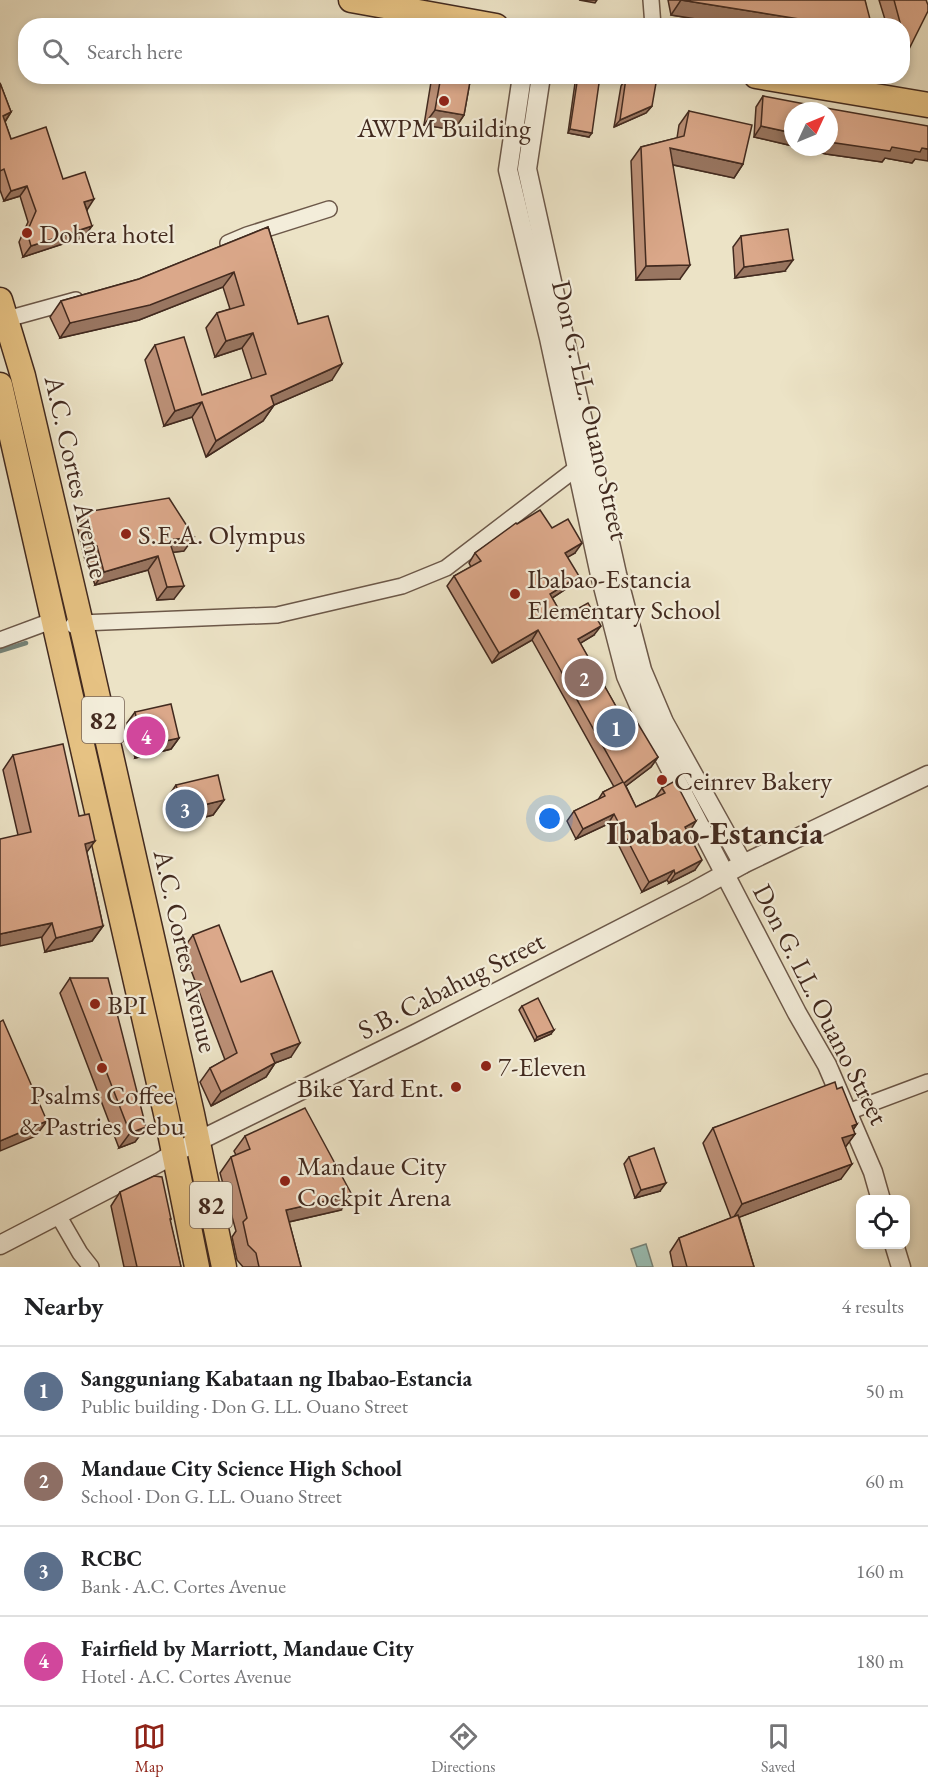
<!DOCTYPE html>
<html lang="en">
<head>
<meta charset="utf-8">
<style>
  :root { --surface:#fff; --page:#f2f2f2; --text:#202124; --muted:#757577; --line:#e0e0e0; --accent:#8f2418 }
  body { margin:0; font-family:"EB Garamond",serif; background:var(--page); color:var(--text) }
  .controls { position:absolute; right:18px; bottom:18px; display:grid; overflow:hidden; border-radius:12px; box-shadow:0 3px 9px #0003 }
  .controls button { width:54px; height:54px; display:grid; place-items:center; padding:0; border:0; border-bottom:2px solid var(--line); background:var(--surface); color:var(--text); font:30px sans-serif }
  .compass { position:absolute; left:784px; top:102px; width:54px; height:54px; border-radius:50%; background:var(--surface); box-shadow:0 3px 9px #0003; rotate:46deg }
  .you { position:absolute; left:550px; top:819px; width:21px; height:21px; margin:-15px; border:4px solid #fff; border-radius:50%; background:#1a73e8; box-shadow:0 0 0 9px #1a73e833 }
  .badge { display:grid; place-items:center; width:39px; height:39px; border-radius:50%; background:var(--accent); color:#fff; font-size:20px; font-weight:700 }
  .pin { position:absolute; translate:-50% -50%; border:3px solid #fff; box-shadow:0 2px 6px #0006 }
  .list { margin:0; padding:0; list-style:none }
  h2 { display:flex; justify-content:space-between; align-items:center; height:78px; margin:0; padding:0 24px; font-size:26px }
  h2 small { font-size:20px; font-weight:400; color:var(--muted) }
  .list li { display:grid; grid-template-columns:39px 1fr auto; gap:18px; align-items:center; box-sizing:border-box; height:90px; padding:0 24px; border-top:2px solid var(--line) }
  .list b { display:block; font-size:22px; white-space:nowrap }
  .list p { margin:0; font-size:20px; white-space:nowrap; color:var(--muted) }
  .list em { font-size:20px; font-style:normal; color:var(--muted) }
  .icon { flex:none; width:33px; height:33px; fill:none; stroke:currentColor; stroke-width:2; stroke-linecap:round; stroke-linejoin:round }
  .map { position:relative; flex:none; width:928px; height:1267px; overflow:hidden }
  .search { position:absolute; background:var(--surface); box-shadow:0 3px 9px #0003; left:18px; right:18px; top:18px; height:66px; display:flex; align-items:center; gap:15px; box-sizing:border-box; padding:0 21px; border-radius:24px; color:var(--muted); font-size:22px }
  .sheet { height:438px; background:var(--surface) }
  nav { display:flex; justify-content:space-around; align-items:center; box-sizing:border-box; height:84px; border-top:2px solid var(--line); background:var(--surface); font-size:16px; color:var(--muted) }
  nav a { display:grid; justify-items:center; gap:3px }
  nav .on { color:var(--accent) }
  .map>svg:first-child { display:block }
  .water { fill:#99beb4; stroke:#768378; stroke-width:1.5 }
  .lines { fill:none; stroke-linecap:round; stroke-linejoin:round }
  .stream { stroke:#768378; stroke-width:4.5 }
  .minor-casing { stroke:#6c5849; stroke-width:18 }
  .tertiary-casing { stroke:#6c5849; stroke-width:21 }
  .primary-casing { stroke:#422a1f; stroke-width:27 }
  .minor { stroke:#f3edda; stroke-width:15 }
  .tertiary { stroke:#f3edda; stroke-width:18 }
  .primary { stroke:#e6c283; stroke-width:24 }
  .wall { fill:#bc9077; stroke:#422a1f; stroke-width:1.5 }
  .shaded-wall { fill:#997661; stroke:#422a1f; stroke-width:1.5 }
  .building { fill:#dba88a; stroke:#422a1f; stroke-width:1.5 }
  .poi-dot { fill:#8f2418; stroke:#f3edda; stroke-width:2 }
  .labels { text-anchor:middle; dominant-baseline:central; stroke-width:4.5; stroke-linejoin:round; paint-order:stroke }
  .shield { fill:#f3edda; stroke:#776457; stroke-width:1.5 }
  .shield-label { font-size:26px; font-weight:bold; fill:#422a1f }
  .poi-label { font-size:27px; fill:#422a1f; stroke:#f3edda; text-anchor:start }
  .street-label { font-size:27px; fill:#422a1f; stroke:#f3edda }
  .district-label { font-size:33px; font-weight:bold; fill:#422a1f; stroke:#f3edda }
</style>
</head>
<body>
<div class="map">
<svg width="928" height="1267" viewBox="0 0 928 1267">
  <rect width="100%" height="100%" fill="#ece3c6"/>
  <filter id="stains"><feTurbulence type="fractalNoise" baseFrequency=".00333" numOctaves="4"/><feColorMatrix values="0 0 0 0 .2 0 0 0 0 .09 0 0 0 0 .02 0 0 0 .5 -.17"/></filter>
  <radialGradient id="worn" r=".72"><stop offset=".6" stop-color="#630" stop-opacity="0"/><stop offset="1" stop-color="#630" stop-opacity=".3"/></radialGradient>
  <polygon class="water" points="646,1244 653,1267 637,1267 631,1249"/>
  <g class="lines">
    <polyline class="stream" points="0,651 26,643"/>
    <defs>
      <g id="minor">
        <polyline points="651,0 653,26"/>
        <polyline points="228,243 247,235 329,209"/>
        <polyline points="7,319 76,300"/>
        <polyline points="73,625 81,623 277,615 402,586 446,568 578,467"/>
        <polyline points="0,640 54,620"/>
        <polyline points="848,1112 928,1082"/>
        <polyline points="58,1215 80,1253 91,1267"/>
      </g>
      <g id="tertiary">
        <polyline points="522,76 508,170 549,338 600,575 626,676 649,728 797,1013 827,1065 873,1172 881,1200"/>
        <polyline points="541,76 527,169 617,574 642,670 664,722 743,864"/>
        <polyline points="894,1244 901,1267"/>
        <polyline points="0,1245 160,1162 174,1153 415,1034 694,891 743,864 928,775"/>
      </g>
      <g id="primary">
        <polyline points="351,0 496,26"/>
        <polyline points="756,76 928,105"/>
        <polyline points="0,300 23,376 86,645 192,1114 224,1267"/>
        <polyline points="0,385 167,1118 197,1267"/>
      </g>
    </defs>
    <use href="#minor" class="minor-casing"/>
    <use href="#tertiary" class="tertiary-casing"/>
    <use href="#primary" class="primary-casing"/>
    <use href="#minor" class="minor"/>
    <use href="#tertiary" class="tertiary"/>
    <use href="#primary" class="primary"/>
  </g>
  <g class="wall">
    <polygon points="668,0 865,0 869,26 740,26 671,15"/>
    <polygon points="879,0 926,0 908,51 903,60 903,26 887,26"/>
    <polygon points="432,76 471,76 464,115 454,130 424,125"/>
    <polygon points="576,76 600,76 589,137 568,133"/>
    <polygon points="626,78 652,106 646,113 614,127 621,86"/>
    <polygon points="0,83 11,112 5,122 11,139 63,179 87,210 84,237 23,257 19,242 28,222 20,196 4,201 0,190"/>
    <polygon points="763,96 915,159 912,163 885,158 882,162 826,154 797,147 829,147 793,111 793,146 754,137 756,107"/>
    <polygon points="689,111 743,164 734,178 673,165 680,279 636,280 631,161 641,147 677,138 679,125"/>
    <polygon points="268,227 298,324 332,380 274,405 263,421 206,457 192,417 164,426 145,360 155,345 202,395 252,379 242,348 215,357 206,328 217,313 230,309 223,287 139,320 60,338 50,317 61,301 139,279"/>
    <polygon points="741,236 785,271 735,278 733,247"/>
    <polygon points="86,512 184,551 173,552 174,599 157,600 148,570 95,585 87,560 85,560 77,526"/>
    <polygon points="517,524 552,528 575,553 567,557 572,585 552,598 563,617 594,635 580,643 622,717 658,757 651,767 626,786 636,807 655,798 662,788 690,831 687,832 695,870 669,883 667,880 642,892 608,824 576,839 567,821 574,811 598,800 603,792 614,787 532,640 492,663 447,586 454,576 471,567 469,563 475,553"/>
    <polygon points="135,712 179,738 171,749 135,758 127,723"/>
    <polygon points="13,755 87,853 103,926 92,941 45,952 3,770"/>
    <polygon points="176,785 224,800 213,815 172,825 166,800"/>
    <polygon points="193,935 241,982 291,1057 275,1063 266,1077 211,1106 200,1082 210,1068 225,1060 183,949"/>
    <polygon points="70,978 146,1127 135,1142 119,1148 60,993"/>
    <polygon points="522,1006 551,1034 535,1041 519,1010"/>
    <polygon points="837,1089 857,1124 853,1130 855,1134 845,1147 841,1179 739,1217 754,1267 673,1267 670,1252 679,1238 731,1218 703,1143 713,1128"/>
    <polygon points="245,1136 341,1210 289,1222 301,1267 243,1267 237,1260 232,1237 236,1231 220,1173 231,1157 236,1155 234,1151"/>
    <polygon points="629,1157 660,1191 635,1198 624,1164"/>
    <polygon points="120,1192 171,1219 170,1221 181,1267 124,1267 111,1206"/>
  </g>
  <g class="shaded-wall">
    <polygon points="579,0 597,0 595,3"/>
    <polygon points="681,0 843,26 740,26 671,15"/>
    <polygon points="652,106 646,113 614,127 620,120"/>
    <polygon points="435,110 464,115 454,130 424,125"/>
    <polygon points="11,112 4,123 3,116"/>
    <polygon points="761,126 793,133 793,146 754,137"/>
    <polygon points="570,129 592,133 589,137 568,133"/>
    <polygon points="829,142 892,147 922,148 928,149 928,161 915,159 912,163 885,158 882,162 826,154 797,147 829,147"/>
    <polygon points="670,148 743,164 734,178 660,162"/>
    <polygon points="27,186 20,196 4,201 11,191"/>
    <polygon points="94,199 87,210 84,202"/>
    <polygon points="92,226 84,237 23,257 31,246"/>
    <polygon points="793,260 785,271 735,278 744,267"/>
    <polygon points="690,265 680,279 636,280 646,266"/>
    <polygon points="234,272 223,287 139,320 60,338 70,323"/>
    <polygon points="253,333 242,348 215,357 226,341"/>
    <polygon points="342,364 332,380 260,411 271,396"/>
    <polygon points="202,402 192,417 164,426 175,411"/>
    <polygon points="274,405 263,421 206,457 216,441"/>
    <polygon points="194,537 184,551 159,554 169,540"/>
    <polygon points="582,543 575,553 558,563 565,553"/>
    <polygon points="95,546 97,546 87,560 85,560"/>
    <polygon points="158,556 148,570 95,585 104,572"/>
    <polygon points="579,576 572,585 543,604 550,594"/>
    <polygon points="184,586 174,599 157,600 167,587"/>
    <polygon points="601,626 594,635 571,649 578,639"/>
    <polygon points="538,630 532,640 492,663 499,653"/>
    <polygon points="179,738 171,749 135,758 143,746"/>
    <polygon points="658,757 651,767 618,792 624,783"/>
    <polygon points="224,800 213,815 172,825 183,810"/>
    <polygon points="614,814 608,824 576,839 583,829"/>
    <polygon points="696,821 690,831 678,837 685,827"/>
    <polygon points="95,841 84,856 85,844"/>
    <polygon points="702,860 695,870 669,883 675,874"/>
    <polygon points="674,870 667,880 642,892 649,882"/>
    <polygon points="52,923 42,937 0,946 0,934"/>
    <polygon points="103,926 92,941 45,952 56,938"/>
    <polygon points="554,1030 551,1034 535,1041 537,1037"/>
    <polygon points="300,1043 291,1057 262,1068 271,1054"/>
    <polygon points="275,1063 266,1077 211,1106 221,1092"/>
    <polygon points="47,1121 36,1136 0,1151 0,1141"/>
    <polygon points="857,1124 849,1135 855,1134 844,1149 842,1138 852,1126"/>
    <polygon points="146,1127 135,1142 119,1148 130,1133"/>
    <polygon points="852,1164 841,1179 732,1220 742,1204"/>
    <polygon points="666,1183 660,1191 635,1198 641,1190"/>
    <polygon points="352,1195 341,1210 275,1225 286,1210"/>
  </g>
  <g class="building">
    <polygon points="681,0 865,0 871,23 861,26 843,26"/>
    <polygon points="894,0 926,0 928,5 928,11 908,51 903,31 903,26 901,26"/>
    <polygon points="441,76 471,76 464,115 435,110"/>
    <polygon points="578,76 600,76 592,133 570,129"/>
    <polygon points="626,78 656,83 652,106 620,120"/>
    <polygon points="0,83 11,112 3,116 11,139 46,127 63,179 85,172 94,199 84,202 92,226 31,246 27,232 36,211 27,186 11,191 4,169 0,171"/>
    <polygon points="763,96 826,108 928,126 928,149 922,148 920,152 892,147 890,151 829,142 829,111 793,111 793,133 761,126"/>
    <polygon points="689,111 752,125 743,164 670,148 690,265 646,266 641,147 684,136"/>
    <polygon points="268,227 298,324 328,316 342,364 271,396 274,405 216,441 202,402 175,411 155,345 184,337 202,395 266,374 253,333 226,341 217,313 244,305 234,272 150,305 70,323 61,301 139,279"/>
    <polygon points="788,229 793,260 744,267 741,236"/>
    <polygon points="169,498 194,537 169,540 184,586 167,587 158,556 104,572 97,546 95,546 86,512"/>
    <polygon points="540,510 552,528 568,519 582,543 565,553 579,576 550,594 563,617 588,603 601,626 578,639 622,717 631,712 658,757 624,783 636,807 665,793 662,788 675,781 696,821 685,827 702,860 675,874 674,870 649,882 614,814 583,829 574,811 605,796 603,792 623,782 538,630 499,653 454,576 481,561 475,553 516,523 517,524"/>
    <polygon points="171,704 179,738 143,746 135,712"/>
    <polygon points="63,744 79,816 89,814 95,841 85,844 103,926 56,938 52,923 0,934 0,839 31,832 13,755"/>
    <polygon points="218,775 224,800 183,810 176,785"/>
    <polygon points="219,925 241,982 272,971 300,1043 271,1054 275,1063 221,1092 210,1068 237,1053 193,935"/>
    <polygon points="70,978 108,978 146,1127 130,1133"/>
    <polygon points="538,998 554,1030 537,1037 522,1006"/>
    <polygon points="3,1020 47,1121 0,1141 0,1022"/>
    <polygon points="835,1082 837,1089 842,1087 857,1124 852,1126 855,1134 842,1138 852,1164 742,1204 713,1128"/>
    <polygon points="305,1108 352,1195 286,1210 301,1267 259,1267 256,1253 248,1245 243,1222 247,1218 231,1157 250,1149 245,1136"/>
    <polygon points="654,1148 666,1183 641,1190 629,1157"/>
    <polygon points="154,1176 162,1177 171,1219 170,1219 181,1267 137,1267 120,1192"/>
    <polygon points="738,1215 754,1267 687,1267 679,1238"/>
  </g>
  <g class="poi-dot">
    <circle cx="444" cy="101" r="6"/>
    <circle cx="27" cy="233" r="6"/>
    <circle cx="126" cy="534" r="6"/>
    <circle cx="515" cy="594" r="6"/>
    <circle cx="662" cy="780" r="6"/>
    <circle cx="95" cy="1004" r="6"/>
    <circle cx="486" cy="1066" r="6"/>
    <circle cx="102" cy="1068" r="6"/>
    <circle cx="456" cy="1087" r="6"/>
    <circle cx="285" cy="1181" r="6"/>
  </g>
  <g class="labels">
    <g class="shield">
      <rect x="82" y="697" width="42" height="46" rx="4.5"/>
      <rect x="190" y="1182" width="42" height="46" rx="4.5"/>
    </g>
    <g class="shield-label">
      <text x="103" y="720">82</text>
      <text x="211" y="1205">82</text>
    </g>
    <g class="poi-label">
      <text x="444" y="127" text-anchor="middle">AWPM Building</text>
      <text x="39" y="233">Dohera hotel</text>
      <text x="138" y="534">S.E.A. Olympus</text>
      <text x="527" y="578">Ibabao-Estancia<tspan x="527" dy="31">Elementary School</tspan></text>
      <text x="674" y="780">Ceinrev Bakery</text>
      <text x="107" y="1004">BPI</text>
      <text x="498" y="1066">7-Eleven</text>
      <text x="444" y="1087" text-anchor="end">Bike Yard Ent.</text>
      <text x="102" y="1094" text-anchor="middle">Psalms Coffee<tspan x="102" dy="31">&amp; Pastries Cebu</tspan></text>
      <text x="297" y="1165">Mandaue City<tspan x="297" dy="31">Cockpit Arena</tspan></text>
    </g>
    <g class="street-label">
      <text transform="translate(591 410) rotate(77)">Don G. LL. Ouano Street</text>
      <text transform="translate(77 477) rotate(77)">A.C. Cortes Avenue</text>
      <text transform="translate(186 951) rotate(77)">A.C. Cortes Avenue</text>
      <text transform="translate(451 985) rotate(-27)">S.B. Cabahug Street</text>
      <text transform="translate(821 1004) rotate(63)">Don G. LL. Ouano Street</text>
    </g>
    <g class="district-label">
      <text x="715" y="832">Ibabao-Estancia</text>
    </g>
  </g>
  <rect width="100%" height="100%" filter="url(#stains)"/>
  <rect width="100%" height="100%" fill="url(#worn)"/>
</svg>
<div class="controls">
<button><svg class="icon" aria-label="locate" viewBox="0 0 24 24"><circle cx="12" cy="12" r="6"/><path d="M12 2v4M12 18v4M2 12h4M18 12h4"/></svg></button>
</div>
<svg class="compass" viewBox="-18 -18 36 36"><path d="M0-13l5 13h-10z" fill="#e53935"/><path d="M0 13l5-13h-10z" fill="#757577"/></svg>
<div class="you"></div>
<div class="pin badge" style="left:616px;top:728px;background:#5c6f8a">1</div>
<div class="pin badge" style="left:584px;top:678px;background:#8d6e63">2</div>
<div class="pin badge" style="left:185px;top:809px;background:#5c6f8a">3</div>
<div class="pin badge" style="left:146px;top:736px;background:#d1479c">4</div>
<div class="search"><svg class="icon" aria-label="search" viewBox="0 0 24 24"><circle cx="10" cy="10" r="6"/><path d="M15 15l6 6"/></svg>Search here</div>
</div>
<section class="sheet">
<h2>Nearby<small>4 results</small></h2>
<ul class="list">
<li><span class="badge" style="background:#5c6f8a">1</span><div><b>Sangguniang Kabataan ng Ibabao-Estancia</b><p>Public building · Don G. LL. Ouano Street</p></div><em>50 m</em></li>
<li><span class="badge" style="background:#8d6e63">2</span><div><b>Mandaue City Science High School</b><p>School · Don G. LL. Ouano Street</p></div><em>60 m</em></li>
<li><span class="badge" style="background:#5c6f8a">3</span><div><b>RCBC</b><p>Bank · A.C. Cortes Avenue</p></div><em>160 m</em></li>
<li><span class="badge" style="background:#d1479c">4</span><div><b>Fairfield by Marriott, Mandaue City</b><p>Hotel · A.C. Cortes Avenue</p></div><em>180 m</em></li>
</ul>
</section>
<nav>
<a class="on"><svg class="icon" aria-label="map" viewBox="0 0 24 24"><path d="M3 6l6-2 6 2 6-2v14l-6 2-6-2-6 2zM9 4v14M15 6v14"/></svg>Map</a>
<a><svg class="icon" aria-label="directions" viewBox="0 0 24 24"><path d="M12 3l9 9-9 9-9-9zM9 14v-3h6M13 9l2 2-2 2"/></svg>Directions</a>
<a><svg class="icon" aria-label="saved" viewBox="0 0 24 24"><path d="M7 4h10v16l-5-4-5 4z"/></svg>Saved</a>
</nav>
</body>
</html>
